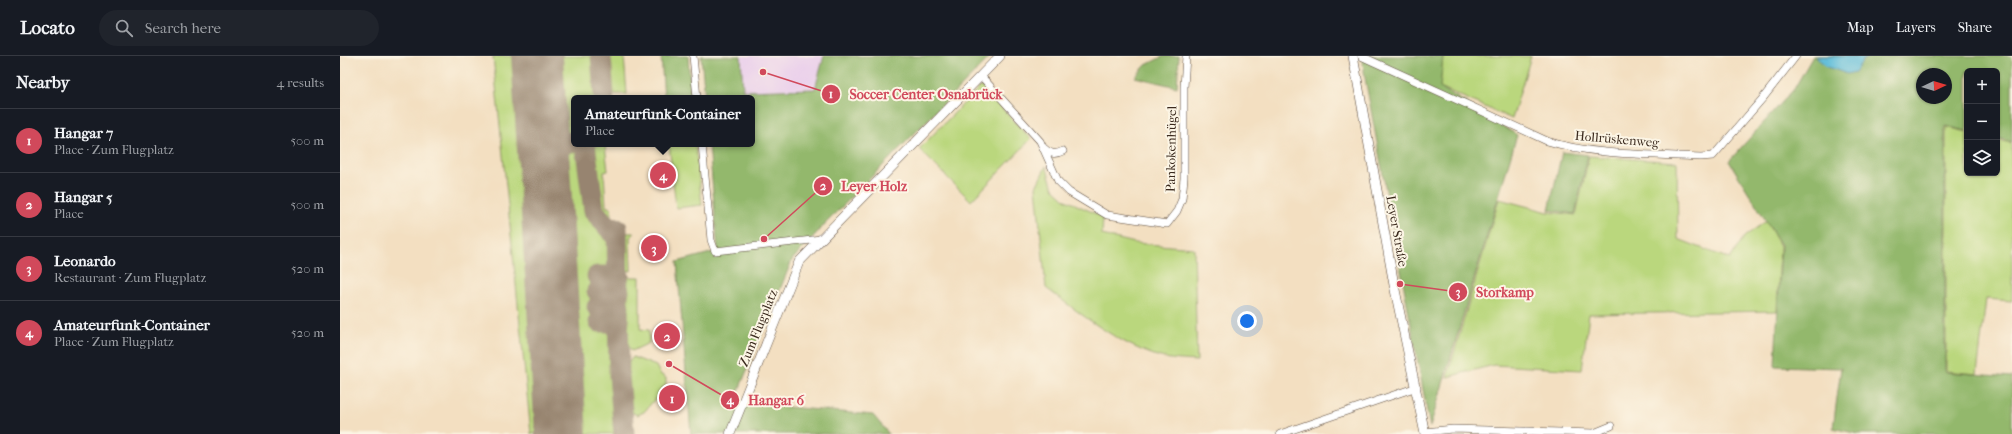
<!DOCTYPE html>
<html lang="en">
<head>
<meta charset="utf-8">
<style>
  :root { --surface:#171b24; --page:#20242c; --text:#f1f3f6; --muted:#9ea1a6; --line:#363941; --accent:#d1495b }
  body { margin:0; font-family:"IM FELL French Canon",serif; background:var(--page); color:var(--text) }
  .controls { position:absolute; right:12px; top:12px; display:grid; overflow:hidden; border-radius:6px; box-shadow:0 1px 3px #0004 }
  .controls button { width:36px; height:36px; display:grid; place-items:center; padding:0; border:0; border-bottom:1px solid var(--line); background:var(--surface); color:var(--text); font:20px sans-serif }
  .compass { position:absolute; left:1576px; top:12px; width:36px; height:36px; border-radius:50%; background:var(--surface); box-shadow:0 1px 3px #0004; rotate:86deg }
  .you { position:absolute; left:907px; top:265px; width:14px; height:14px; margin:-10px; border:3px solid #fff; border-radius:50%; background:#1a73e8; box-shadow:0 0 0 6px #1a73e833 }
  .badge { display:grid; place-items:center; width:26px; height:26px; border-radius:50%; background:var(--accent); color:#fff; font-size:13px; font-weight:700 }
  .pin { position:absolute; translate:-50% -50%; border:2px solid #fff; box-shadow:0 1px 4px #0006 }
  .popup { position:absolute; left:231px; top:39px; width:184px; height:52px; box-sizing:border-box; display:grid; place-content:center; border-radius:6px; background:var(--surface); filter:drop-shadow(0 1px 3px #0005); font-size:13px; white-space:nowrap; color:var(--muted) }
  .popup b { font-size:15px; color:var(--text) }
  .popup::after { content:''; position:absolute; left:50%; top:100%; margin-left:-8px; border:8px solid transparent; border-top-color:var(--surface) }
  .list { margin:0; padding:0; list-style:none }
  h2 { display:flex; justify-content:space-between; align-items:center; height:52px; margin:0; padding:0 16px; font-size:17px }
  h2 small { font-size:13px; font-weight:400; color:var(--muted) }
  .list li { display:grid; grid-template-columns:26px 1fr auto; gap:12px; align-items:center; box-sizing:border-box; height:64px; padding:0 16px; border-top:1px solid var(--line) }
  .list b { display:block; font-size:15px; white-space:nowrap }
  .list p { margin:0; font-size:13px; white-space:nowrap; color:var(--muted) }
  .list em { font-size:13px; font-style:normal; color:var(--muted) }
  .icon { flex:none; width:22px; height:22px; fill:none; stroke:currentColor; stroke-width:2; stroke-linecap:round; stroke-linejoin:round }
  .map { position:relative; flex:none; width:1672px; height:378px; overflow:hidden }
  header { display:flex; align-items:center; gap:24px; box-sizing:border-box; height:56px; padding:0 20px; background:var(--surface); border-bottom:1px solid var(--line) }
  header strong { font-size:19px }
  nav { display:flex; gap:22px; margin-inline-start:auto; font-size:14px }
  .search { width:280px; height:36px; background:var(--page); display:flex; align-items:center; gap:10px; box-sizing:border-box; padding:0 14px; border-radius:22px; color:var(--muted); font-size:15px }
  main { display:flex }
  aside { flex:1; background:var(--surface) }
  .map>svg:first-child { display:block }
  .built { fill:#ebd1eb }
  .green { fill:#bad77d; stroke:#7a804e }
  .forest { fill:#93b86c; stroke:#677145; fill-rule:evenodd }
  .water { fill:#5bbcd9; stroke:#4b737c }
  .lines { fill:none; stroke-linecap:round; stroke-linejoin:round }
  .taxiway { stroke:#978470; stroke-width:21 }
  .runway { stroke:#978470; stroke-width:52 }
  .minor-casing { stroke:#574536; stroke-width:8 }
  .tertiary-casing { stroke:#574536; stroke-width:10 }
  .minor { stroke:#fff; stroke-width:7 }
  .tertiary { stroke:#fff; stroke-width:9 }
  .labels { text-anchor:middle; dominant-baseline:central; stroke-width:4; stroke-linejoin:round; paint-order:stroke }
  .street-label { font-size:13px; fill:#3b2a1e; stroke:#fcf5e5 }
  .leader { fill:none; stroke:#d1495b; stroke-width:1.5 }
  .callout-dot { fill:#d1495b; stroke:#fcf5e5; stroke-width:1.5 }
  .mark-label { font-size:12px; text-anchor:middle; font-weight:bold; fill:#fff }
  .callout-label { font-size:14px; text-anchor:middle; font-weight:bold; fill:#d1495b; stroke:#fcf5e5; stroke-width:4; stroke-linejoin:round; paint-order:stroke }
</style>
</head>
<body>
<header>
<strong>Locato</strong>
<div class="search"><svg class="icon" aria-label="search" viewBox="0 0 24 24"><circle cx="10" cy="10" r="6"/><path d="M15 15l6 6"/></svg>Search here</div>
<nav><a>Map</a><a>Layers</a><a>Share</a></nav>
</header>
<main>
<aside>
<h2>Nearby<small>4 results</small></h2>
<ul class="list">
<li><span class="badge">1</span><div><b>Hangar 7</b><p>Place · Zum Flugplatz</p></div><em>500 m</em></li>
<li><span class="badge">2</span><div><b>Hangar 5</b><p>Place</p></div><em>500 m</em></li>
<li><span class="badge">3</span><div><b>Leonardo</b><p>Restaurant · Zum Flugplatz</p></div><em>520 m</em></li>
<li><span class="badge">4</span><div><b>Amateurfunk-Container</b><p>Place · Zum Flugplatz</p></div><em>520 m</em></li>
</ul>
</aside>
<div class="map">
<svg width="1672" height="378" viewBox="0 0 1672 378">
  <rect width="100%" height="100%" fill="#fcf5e5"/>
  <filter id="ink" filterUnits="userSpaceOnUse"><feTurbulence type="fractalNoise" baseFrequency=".025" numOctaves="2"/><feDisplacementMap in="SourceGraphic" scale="8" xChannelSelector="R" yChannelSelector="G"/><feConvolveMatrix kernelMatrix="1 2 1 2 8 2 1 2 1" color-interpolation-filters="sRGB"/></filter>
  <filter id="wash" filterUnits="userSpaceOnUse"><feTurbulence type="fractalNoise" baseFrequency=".012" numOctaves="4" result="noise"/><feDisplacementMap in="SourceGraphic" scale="16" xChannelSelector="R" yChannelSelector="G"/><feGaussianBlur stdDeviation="0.9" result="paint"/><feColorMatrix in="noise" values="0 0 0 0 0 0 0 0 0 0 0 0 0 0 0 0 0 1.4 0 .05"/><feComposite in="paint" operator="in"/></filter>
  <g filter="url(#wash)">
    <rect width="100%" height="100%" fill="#f3dfc1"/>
    <polygon class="built" points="401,0 484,0 475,33 402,35"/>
    <g class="green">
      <polygon points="153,0 186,0 210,378 191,378"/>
      <polygon points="208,0 257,0 260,42 234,42 234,81 213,81"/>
      <polygon points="265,0 284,0 287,38 268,38"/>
      <polygon points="1103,0 1191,0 1172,63 1100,31"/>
      <polygon points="641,30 691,83 631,145 579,93"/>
      <polygon points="1606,71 1627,76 1627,117 1657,117 1657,84 1672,87 1672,245 1646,243 1637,318 1606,315"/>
      <polygon points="329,88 355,88 362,149 336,152"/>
      <polygon points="265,89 268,115 264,116 266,151 271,151 272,166 267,166 261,159 255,146 251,101 254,90"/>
      <polygon points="238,91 244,102 249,147 251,156 256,165 273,183 275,289 271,292 272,325 275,326 280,378 233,378 214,94 216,93"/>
      <polygon points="1249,100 1337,106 1338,183 1390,203 1404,181 1426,165 1440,190 1437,255 1249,258 1242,314 1154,309 1107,321 1159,143 1208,156 1236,159"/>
      <path d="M 706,110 L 713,132 L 726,144 L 763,161 L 762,179 L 795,187 L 854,192 L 857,305 C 844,304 829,304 817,300 C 775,286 741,258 706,232 L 696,131 Z"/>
      <polygon points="286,177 293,177 294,178 290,181 291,215 286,214 283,209 282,182"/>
      <polygon points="289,221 300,221 300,273 309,274 309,287 292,295 285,286 284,281 283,225"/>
      <polygon points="293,301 316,310 320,318 326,322 326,329 319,335 318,343 315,343 304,356 297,359 286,353 284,313"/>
    </g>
    <g class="forest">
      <polygon points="321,0 348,0 351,42 324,42"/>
      <polygon points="361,0 401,0 403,35 475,33 484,0 651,0 483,170 452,204 394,346 533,359 549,378 351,378 337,206 378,195 369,88 412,88 412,42 365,42"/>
      <polygon points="824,0 839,0 837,31 795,21 806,9"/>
      <polygon points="1022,0 1103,0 1100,31 1177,79 1090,371 1025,22"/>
      <path d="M 1473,0 L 1672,0 L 1672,86 L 1657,82 L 1657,15 L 1627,15 L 1627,75 L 1605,70 L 1605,316 L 1672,321 L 1672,378 L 1518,378 L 1493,372 L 1501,312 L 1435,310 L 1441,189 L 1389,105 L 1454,33 ZM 1582,18 L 1606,18 L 1606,42 L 1582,42 Z"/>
      <polygon points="1222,96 1248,99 1235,158 1209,154"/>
    </g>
    <polygon class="water" points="1476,0 1531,0 1523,4 1515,16 1507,18 1485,10"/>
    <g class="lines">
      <g class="taxiway">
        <polyline points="261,0 264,39"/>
        <polyline points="201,71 205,82 213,88"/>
        <polyline points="245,88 254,155 277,182"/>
        <polyline points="204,104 206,94 210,89 234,86"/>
        <polyline points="277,172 279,319 284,378"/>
        <polyline points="257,220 279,220"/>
        <polyline points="257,235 279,235"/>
        <polyline points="257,251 279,251"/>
        <polyline points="259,266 279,266"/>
      </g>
      <polyline class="runway" points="197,0 221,378"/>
    </g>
  </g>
  <g filter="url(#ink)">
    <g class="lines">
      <defs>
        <g id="minor">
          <polyline points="353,0 357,42"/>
          <path d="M 1021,0 L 1207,85 C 1256,100 1310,98 1361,101 L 1373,100 L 1423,42 L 1456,0"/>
          <polyline points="641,20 700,85 718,125 729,136 767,159 827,168 837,155 842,143 844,122 844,31 846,0"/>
          <polyline points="362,88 371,184 375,195 481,183"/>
          <path d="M 704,92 C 710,98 715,99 723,95"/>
          <polyline points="1085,376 1113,373 1254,377 1271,370"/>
          <polyline points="940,378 1077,331"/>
        </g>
        <g id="tertiary">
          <polyline points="1013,0 1054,229 1085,378"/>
          <polyline points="390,378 459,206 660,0"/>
        </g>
      </defs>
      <use href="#minor" class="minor-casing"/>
      <use href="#tertiary" class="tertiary-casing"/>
      <use href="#minor" class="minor"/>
      <use href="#tertiary" class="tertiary"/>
    </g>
  </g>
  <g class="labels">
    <g class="street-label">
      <text transform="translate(1277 83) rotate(5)">Hollrüskenweg</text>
      <text transform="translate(831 93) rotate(-89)">Pankokenhügel</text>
      <text transform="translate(1057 175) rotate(80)">Leyer Straße</text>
      <text transform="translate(418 272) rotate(-68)">Zum Flugplatz</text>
    </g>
  </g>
  <path class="leader" d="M423 16L491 38M424 183L483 130M1060 228L1118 236M329 308L390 344"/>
  <g class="callout-dot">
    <circle cx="423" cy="16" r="4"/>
    <circle cx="424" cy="183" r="4"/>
    <circle cx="1060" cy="228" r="4"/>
    <circle cx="329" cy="308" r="4"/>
    <circle cx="491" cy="38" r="10"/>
    <circle cx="483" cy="130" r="10"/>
    <circle cx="1118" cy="236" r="10"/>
    <circle cx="390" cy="344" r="10"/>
  </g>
  <g class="mark-label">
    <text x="491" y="42">1</text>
    <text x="483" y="134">2</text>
    <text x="1118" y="240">3</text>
    <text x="390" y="348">4</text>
  </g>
  <g class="callout-label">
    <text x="586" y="43">Soccer Center Osnabrück</text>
    <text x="534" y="135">Leyer Holz</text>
    <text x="1165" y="241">Storkamp</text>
    <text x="436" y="349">Hangar 6</text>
  </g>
</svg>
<div class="controls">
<button>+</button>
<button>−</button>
<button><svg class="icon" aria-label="layers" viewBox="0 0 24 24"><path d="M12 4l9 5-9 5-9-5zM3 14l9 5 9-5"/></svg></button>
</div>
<svg class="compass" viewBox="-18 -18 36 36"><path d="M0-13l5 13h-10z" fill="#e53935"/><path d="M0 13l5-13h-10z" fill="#9ea1a6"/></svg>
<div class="you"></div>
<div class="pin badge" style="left:332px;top:342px">1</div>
<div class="pin badge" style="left:327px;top:280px">2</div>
<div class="pin badge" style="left:314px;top:192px">3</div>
<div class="pin badge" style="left:323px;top:119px">4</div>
<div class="popup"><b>Amateurfunk-Container</b>Place</div>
</div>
</main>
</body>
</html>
